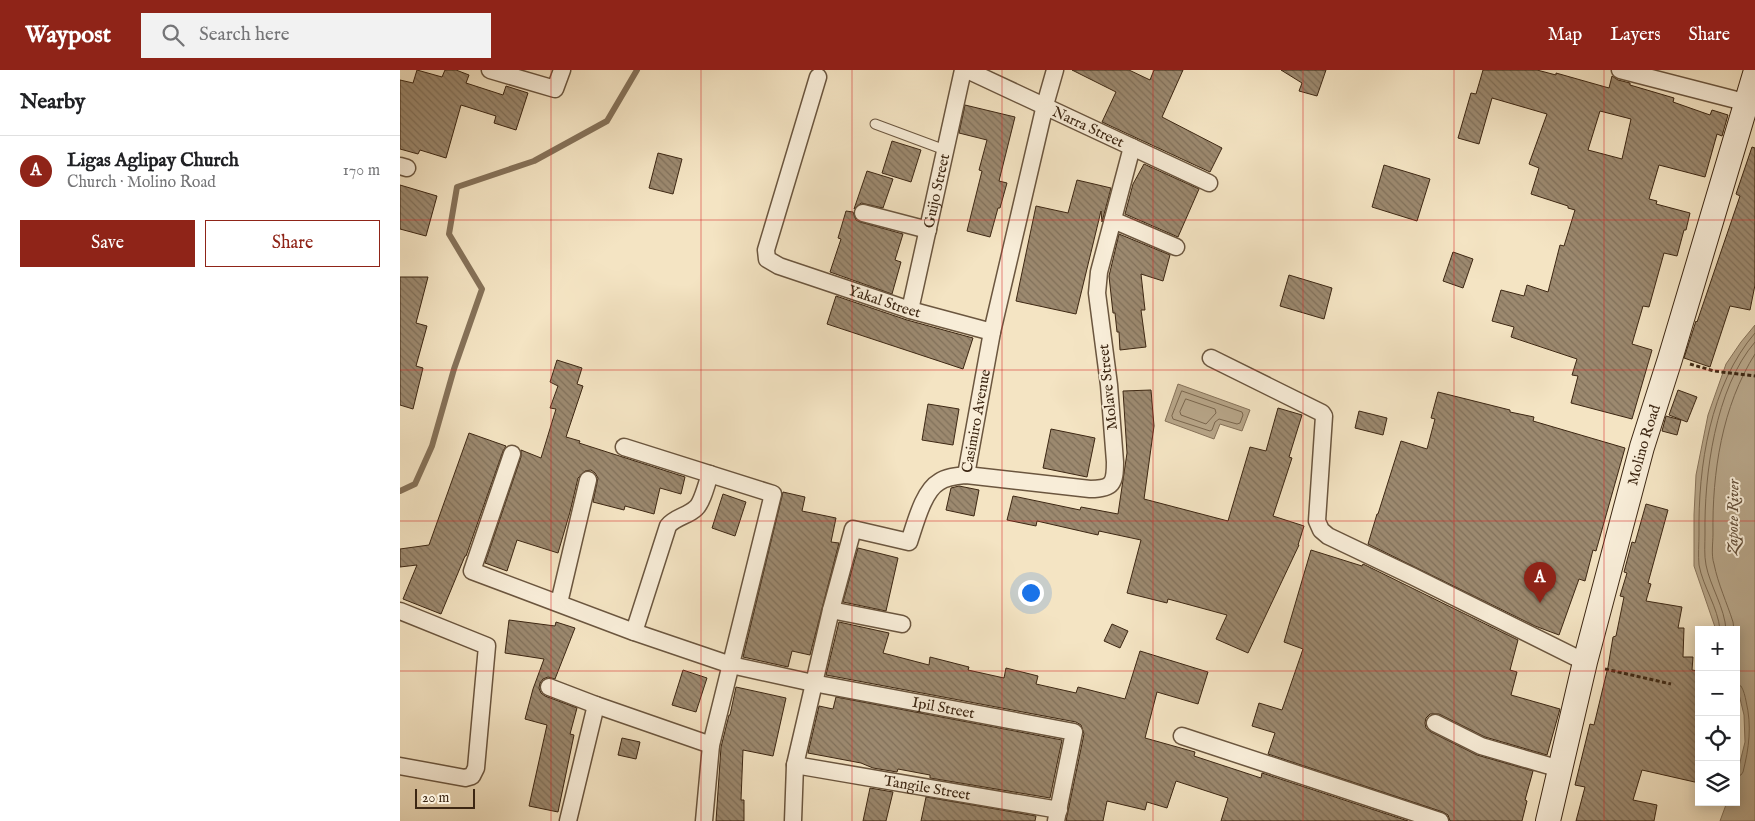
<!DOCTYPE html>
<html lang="en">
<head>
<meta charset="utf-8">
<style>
  :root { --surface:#fff; --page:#f2f2f2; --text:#202124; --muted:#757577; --line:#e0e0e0; --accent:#8f2418 }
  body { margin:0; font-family:"IM FELL English",serif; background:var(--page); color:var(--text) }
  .controls { position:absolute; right:15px; bottom:15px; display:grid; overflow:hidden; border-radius:0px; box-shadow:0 2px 12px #0003 }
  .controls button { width:45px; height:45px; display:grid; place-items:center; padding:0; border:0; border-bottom:1px solid var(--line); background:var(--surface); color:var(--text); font:25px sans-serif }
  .scale { position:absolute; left:15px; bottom:12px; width:60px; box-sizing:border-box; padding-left:5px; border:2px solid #3d2713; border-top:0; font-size:14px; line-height:18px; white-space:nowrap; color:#3d2713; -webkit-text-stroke:4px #f8edd8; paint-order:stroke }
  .you { position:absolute; left:630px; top:522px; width:18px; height:18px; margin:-12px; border:4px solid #fff; border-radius:50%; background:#1a73e8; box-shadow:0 0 0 8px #1a73e833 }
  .badge { display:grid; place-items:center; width:32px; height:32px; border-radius:50%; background:var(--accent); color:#fff; font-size:16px; font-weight:700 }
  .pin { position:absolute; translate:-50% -41px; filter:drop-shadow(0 1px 2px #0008) }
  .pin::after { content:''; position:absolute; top:26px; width:18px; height:15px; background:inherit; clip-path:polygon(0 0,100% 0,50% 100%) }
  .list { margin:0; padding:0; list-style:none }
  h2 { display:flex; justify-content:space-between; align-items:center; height:65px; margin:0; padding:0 20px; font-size:21px }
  h2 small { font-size:16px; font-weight:400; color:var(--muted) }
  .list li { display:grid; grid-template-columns:32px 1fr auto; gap:15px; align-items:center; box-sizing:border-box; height:70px; padding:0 20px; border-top:1px solid var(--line) }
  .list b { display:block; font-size:19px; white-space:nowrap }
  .list p { margin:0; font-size:16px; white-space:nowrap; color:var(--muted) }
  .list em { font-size:16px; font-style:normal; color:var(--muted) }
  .actions { display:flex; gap:10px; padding:15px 20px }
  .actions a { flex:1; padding:11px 0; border:1px solid var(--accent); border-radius:0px; text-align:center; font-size:18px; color:var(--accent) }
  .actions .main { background:var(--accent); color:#fff }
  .icon { flex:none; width:28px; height:28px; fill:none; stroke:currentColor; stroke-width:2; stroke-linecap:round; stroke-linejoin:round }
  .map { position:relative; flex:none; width:1355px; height:751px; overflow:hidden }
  header { display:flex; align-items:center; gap:30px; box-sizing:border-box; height:70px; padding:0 25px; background:var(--accent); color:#fff }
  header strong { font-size:24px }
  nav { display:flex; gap:28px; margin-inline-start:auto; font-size:18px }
  .search { width:350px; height:45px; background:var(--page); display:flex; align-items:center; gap:12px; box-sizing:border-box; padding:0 18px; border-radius:0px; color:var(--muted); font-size:19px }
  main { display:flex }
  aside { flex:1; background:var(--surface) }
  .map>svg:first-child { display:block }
  .water { fill:#b6a487; stroke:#867259 }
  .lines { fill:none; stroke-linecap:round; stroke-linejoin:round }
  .shore { stroke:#7a664d; stroke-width:1 }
  .stream { stroke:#867259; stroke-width:6 }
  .building { fill:url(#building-back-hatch); stroke:#3d2713; fill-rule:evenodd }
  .lane-casing { stroke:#6b563f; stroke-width:11 }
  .street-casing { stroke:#6b563f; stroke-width:19 }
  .secondary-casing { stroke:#3d2713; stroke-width:26 }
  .path { stroke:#3d2713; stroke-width:3; stroke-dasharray:4 2.5; stroke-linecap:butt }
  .lane { stroke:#f8edd8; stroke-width:9 }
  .street { stroke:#f8edd8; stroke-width:16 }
  .secondary { stroke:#f8edd8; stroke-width:24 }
  .grid { fill:none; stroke:#d62828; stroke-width:1; stroke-opacity:0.55 }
  .labels { text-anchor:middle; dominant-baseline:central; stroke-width:4; stroke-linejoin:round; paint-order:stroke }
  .street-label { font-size:15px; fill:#3d2713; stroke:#f8edd8 }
  .water-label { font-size:16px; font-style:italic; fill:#614c36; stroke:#f8edd8 }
</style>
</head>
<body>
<header>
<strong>Waypost</strong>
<div class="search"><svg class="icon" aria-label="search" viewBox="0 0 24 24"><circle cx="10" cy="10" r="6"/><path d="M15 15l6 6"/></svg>Search here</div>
<nav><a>Map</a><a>Layers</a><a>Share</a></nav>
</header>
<main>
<aside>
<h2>Nearby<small></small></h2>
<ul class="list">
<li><span class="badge">A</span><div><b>Ligas Aglipay Church</b><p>Church · Molino Road</p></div><em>170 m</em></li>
</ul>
<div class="actions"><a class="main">Save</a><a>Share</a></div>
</aside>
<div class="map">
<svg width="1355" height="751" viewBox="0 0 1355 751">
  <defs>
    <pattern id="building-back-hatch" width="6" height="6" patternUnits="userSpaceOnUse" patternTransform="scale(1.25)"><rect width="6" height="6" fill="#9c896f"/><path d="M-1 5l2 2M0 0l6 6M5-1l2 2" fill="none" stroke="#80705a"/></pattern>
  </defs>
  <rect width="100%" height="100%" fill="#f4e4c3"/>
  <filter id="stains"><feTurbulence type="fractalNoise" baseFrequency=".004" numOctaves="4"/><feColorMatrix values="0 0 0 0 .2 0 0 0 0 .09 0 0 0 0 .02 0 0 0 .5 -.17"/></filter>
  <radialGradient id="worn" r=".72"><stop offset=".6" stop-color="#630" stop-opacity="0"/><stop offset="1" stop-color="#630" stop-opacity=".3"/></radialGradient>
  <g class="water">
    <polygon points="1355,255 1355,751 1320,751 1327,732 1336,732 1336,708 1345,672 1344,645 1336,612 1336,560 1316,560 1294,496 1294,445 1296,405 1308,345 1326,294 1341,272"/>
    <polygon points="778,314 850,340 842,361 820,354 814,369 765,351"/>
  </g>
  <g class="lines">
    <g class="shore">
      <polygon points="782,321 842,342 843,345 840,353 837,354 819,349 815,352 812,360 810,361 773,349 772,346"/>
      <polygon points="786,329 815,339 816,343 806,354 781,345 780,342"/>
      <path d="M 1320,560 C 1318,537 1303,517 1299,495 C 1298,485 1299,474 1299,464 C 1298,397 1310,315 1355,263"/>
      <path d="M 1326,560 C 1325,538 1310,516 1306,495 C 1304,485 1305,474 1305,464 C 1304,406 1315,318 1355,272"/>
      <path d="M 1334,560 L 1333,552 C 1327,533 1318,514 1314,494 C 1311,485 1313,473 1313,464 C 1312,403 1322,336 1355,284"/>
      <path d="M 1336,615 L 1341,616 C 1344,621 1345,626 1346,631 C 1352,656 1349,678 1343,702 L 1341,705 L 1336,706"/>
    </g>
    <polyline class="stream" points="0,421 15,414 32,376 54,299 82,219 49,164 57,117 134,91 207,51 237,0"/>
  </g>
  <g class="building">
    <polygon points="17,0 42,7 45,0 56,0 69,5 66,13 103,25 106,16 128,23 116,60 94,53 96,46 61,35 46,88 20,80 18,84 0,79 0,10 13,13"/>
    <polygon points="672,0 729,0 750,10 754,0 783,0 762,47 822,78 810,102 702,52 716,22"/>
    <polygon points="881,0 926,0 917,26 899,21 902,13"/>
    <path d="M 1083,0 L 1137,0 L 1156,5 L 1156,3 L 1209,18 L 1212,6 L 1218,10 L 1230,13 L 1230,15 L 1274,28 L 1273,32 L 1310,45 L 1312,40 L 1328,45 L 1322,66 L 1317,64 L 1305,107 L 1259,95 L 1249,129 L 1257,131 L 1256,134 L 1290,143 L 1286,160 L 1284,160 L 1277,186 L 1264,183 L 1249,237 L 1243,236 L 1232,274 L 1252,280 L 1232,349 L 1171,333 L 1178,306 L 1172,305 L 1177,289 L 1111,267 L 1114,257 L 1092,251 L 1101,220 L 1124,226 L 1127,215 L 1148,222 L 1160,175 L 1164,176 L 1175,140 L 1168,138 L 1168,136 L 1131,124 L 1139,98 L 1129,94 L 1147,44 L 1092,28 L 1079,74 L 1058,68 L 1071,23 L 1076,24 ZM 1200,41 L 1231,49 L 1222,89 L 1188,80 Z"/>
    <polygon points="565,35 615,47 599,111 607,113 600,138 598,138 590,167 567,161 582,101 579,100 587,70 559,63"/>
    <polygon points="492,71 521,80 511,112 482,103"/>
    <polygon points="1352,77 1355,78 1355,215 1350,240 1330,236 1310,297 1284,288 1296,251 1297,252 1340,126 1336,124"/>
    <polygon points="258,83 282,89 273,124 249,118"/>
    <polygon points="744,94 799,119 778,167 725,144 733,114"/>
    <polygon points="984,95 1030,109 1017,151 972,137"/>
    <polygon points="467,101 493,109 483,138 461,133 454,139"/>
    <polygon points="677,110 711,118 702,152 701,141 676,244 616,231 636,136 668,143"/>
    <polygon points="0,115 37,126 26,166 0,159"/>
    <polygon points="446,141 453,142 456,150 460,152 503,164 495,190 501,192 492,224 430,202 441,169 438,168"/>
    <polygon points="719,164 770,185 763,211 741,204 745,240 741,240 746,277 720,280 719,262 717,262 715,243 713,243 709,206"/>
    <polygon points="1053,182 1073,189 1063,218 1043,211"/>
    <polygon points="889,205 932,218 924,249 880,236"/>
    <polygon points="0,207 28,207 16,253 27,256 16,296 23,298 13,339 0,335"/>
    <polygon points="436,226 507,250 573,268 563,299 427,254"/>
    <polygon points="157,290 182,298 177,314 183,316 166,367 180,371 179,373 285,407 281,424 260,418 254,444 225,436 224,440 193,432 198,408 195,403 191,400 185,401 178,408 170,442 158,483 117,470 107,501 85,493 121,387 121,380 141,388 156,339 150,338 158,316 150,312"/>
    <polygon points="751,320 754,356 744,429 828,451 850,377 866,381 878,338 902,345 889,387 892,388 873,446 904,456 898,475 899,475 848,583 816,569 827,545 768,529 767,533 727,523 741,470 699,461 698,465 637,451 636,456 607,450 613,426 680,440 681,437 718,444 727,383 723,321"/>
    <polygon points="1278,320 1297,327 1287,352 1269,345"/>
    <polygon points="1038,322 1110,340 1110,342 1134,347 1133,351 1225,378 1196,481 1193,480 1185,511 1179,509 1159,565 1135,556 968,474 977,444 978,444 1001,371 1027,379 1035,349 1031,348"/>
    <polygon points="528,334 559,339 553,375 522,370"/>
    <polygon points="959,341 987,348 983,365 955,358"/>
    <polygon points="1266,346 1281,350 1277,365 1262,361"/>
    <polygon points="651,359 695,368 687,407 643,398"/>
    <polygon points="69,363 106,376 103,381 66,486 65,486 41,544 3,529 17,495 0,497 0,479 29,475"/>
    <polygon points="559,416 579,420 574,446 546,440 551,418"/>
    <polygon points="383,422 405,427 402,441 436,448 431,472 439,473 410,585 392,581 388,597 343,587"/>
    <polygon points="323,424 346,432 335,466 312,458"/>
    <polygon points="1246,434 1268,440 1248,513 1251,514 1246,531 1282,537 1278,558 1284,558 1283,587 1293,587 1292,600 1298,601 1297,613 1299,614 1299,713 1242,700 1233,730 1257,735 1254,751 1176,751 1185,717 1175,715 1190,654 1194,655 1208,597 1213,567 1216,566 1224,527 1220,526 1227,503 1224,502 1232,472 1235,473"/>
    <polygon points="458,478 498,488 486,541 443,532"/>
    <polygon points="911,480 962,496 963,494 1118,570 1110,600 1117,602 1111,625 1160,639 1147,685 1085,667 1039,644 1030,644 1026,648 1025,653 1026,658 1031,662 1077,685 1133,701 1125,730 1127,731 1122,751 1050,751 1048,745 1043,742 868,684 875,663 852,656 859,633 882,640 903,579 884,572"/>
    <polygon points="109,550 155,556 156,552 175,558 155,609 148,607 143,609 140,613 139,618 141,623 145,626 177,638 170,664 174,665 158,742 129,736 147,655 125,649 133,619 144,589 105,583"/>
    <polygon points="439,552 489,563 483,583 529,595 530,587 569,597 568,600 604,608 606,598 638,606 636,614 676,623 678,617 725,629 740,581 808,602 798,634 757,622 745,668 795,682 794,686 861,708 862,703 1008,751 821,751 828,728 776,711 767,738 747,732 745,740 707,731 703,751 666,751 684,664 681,655 676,652 426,605"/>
    <polygon points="712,554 728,561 720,578 704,571"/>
    <polygon points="283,600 307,608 296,642 272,635"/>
    <polygon points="336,617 386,628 373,686 343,680 341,730 344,730 344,751 316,751 321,677 329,645 330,645"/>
    <polygon points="436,627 662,670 650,728 530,708 530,705 498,699 497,702 473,698 461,693 408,683 419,636 433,639"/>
    <polygon points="222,668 240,672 236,689 218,685"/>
    <polygon points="470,718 493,722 486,751 463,751"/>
    <polygon points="526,727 636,746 635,751 521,751"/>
  </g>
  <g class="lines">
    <defs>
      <polyline id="lane" points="475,54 545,80"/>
      <g id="street">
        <polyline points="90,0 155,19 162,0"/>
        <path id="s1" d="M 567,0 L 809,113"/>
        <polyline points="1220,0 1348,33"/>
        <path id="s2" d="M 418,7 L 366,180 L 367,189 L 379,196 L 510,240 L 592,262"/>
        <polyline points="0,96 7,98"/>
        <polyline points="463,143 528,160"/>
        <polyline points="713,150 776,177"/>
        <path id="s3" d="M 510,240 L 563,0"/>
        <polyline points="811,288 922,343 924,346 917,451 921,460 928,466 1012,506 1185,592"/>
        <polyline points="224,377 373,424 311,675 304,751"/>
        <path id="s4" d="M 112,384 L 72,501 L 234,562 L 331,595 L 413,613 L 674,662 L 656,751"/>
        <path id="s5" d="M 566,405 L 592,262 L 645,35 L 655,0"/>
        <polyline points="159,533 188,410"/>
        <polyline points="431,540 502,554"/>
        <polyline points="0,541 87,576 76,698 72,706 65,708 0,696"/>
        <path d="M 234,562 L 268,456 C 275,447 288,446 296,438 C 302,433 307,413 310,404"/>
        <polyline points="149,617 196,635 311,675"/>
        <polyline points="1035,653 1081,676 1160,699"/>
        <polyline points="782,666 1040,751"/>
        <path id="s6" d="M 395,695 L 659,740"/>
        <polyline points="168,751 196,635"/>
        <path d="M 393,751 L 395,695 L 431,540 L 453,459 L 509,472 C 515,455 523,421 539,412 C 546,407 557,406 566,405 L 690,419 C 713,419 715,413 715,392 L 709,315 L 697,223 L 699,202 L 732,77"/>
      </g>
      <g id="secondary">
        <path id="s7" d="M 1148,751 L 1185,592 L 1242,377 L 1270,289 L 1355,4"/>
      </g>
    </defs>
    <use href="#lane" class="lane-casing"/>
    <use href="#street" class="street-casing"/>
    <use href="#secondary" class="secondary-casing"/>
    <g class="path">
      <polyline points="1290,294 1314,301 1355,306"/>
      <polyline points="1205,599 1271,614"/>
    </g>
    <use href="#lane" class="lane"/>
    <use href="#street" class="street"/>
    <use href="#secondary" class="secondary"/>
  </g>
  <path class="grid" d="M 151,0 L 151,751M 301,0 L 301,751M 452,0 L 452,751M 602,0 L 602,751M 753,0 L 753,751M 903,0 L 903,751M 1054,0 L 1054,751M 1204,0 L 1204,751M 0,150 L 1355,150M 0,300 L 1355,300M 0,451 L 1355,451M 0,601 L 1299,601M 1336,601 L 1355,601"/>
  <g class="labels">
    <g class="street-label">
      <text stroke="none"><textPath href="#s1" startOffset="134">Narra Street</textPath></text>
      <text stroke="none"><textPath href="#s3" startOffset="122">Guijo Street</textPath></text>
      <text stroke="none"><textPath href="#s2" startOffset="315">Yakal Street</textPath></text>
      <text transform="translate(708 317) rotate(-96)">Molave Street</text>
      <text stroke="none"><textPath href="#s5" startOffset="55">Casimiro Avenue</textPath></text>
      <text stroke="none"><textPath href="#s7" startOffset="388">Molino Road</textPath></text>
      <text stroke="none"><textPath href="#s4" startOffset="616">Ipil Street</textPath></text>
      <text stroke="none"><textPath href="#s6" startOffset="134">Tangile Street</textPath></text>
    </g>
    <g class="water-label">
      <text transform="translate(1334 447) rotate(-89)">Zapote River</text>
    </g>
  </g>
  <rect width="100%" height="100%" filter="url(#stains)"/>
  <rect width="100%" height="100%" fill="url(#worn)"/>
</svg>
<div class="controls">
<button>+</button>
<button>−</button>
<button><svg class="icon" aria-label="locate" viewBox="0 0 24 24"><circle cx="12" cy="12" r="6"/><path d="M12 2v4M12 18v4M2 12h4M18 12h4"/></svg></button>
<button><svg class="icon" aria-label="layers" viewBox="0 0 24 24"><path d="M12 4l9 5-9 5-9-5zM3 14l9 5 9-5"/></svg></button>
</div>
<div class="scale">20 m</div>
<div class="you"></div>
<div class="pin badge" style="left:1140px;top:533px">A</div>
</div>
</main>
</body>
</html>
